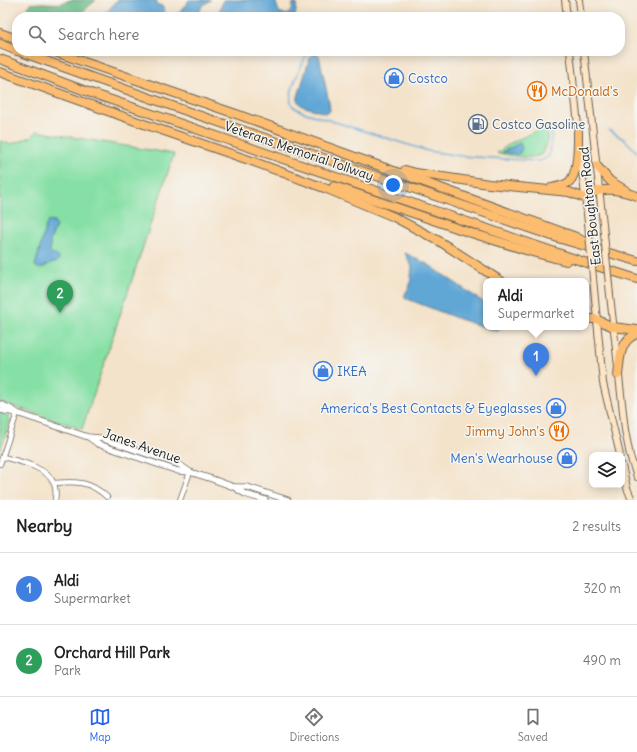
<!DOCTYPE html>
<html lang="en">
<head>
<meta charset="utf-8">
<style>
  :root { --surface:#fff; --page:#f2f2f2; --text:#202124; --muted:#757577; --line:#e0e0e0; --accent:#2563eb }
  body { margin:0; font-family:Delius,sans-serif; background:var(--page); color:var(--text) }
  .controls { position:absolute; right:12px; bottom:12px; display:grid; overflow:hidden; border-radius:8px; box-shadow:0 2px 10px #0003 }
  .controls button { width:36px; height:36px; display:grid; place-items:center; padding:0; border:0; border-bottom:1px solid var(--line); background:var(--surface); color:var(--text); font:20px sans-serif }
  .you { position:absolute; left:393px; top:185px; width:14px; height:14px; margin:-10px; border:3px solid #fff; border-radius:50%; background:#1a73e8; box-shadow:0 0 0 6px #1a73e833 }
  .badge { display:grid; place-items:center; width:26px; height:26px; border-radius:50%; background:var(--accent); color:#fff; font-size:13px; font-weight:700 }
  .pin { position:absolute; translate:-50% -33px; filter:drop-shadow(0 1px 2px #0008) }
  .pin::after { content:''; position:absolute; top:21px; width:14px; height:12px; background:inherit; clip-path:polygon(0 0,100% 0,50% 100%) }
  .popup { position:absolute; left:483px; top:278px; width:106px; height:52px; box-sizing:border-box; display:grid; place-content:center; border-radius:8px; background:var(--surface); filter:drop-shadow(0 1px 3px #0005); font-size:13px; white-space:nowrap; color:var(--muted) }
  .popup b { font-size:15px; color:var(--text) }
  .popup::after { content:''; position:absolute; left:50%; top:100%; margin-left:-8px; border:8px solid transparent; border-top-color:var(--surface) }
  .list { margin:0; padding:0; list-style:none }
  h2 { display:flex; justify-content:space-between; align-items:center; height:52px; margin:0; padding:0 16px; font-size:17px }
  h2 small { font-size:13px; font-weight:400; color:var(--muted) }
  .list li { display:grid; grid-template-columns:26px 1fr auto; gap:12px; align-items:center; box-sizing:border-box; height:72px; padding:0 16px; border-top:1px solid var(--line) }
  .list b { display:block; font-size:15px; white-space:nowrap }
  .list p { margin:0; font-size:13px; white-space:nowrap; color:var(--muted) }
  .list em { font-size:13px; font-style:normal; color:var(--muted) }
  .icon { flex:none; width:22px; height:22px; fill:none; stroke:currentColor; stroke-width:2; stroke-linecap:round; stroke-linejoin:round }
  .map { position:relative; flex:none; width:637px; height:500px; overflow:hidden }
  .search { position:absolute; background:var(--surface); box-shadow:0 2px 10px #0003; left:12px; right:12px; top:12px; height:44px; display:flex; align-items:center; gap:10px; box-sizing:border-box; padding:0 14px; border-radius:16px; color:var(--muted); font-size:15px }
  .sheet { height:196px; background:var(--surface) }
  nav { display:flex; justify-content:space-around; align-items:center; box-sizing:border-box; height:56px; border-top:1px solid var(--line); background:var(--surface); font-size:11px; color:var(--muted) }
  nav a { display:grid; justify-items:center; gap:2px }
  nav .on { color:var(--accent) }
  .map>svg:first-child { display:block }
  .green { fill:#86e0a5; stroke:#517e60 }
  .forest { fill:#6cbe8a; stroke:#446d53 }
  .water { fill:#60a7d6; stroke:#3e6279 }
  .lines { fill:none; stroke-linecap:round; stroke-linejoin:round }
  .stream { stroke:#60a7d6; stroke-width:1.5 }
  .minor-casing { stroke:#686259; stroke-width:6 }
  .tertiary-casing { stroke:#686259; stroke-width:7 }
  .secondary-casing { stroke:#686259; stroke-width:8 }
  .motorway-casing { stroke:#686259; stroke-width:10 }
  .minor { stroke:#fff; stroke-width:4.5 }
  .tertiary { stroke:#fff; stroke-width:5.5 }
  .secondary { stroke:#fee5c5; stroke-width:6 }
  .motorway { stroke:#fcbd6f; stroke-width:8 }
  .secondary-bridge-casing { stroke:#686259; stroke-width:8; stroke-linecap:butt }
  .secondary-bridge { stroke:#fee5c5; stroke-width:6 }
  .labels { text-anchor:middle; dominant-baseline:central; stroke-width:3; stroke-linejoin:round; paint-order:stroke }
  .shop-label { font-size:13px; fill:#366cbe; stroke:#f6f6f2; text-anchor:start }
  .food-label { font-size:13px; fill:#c56008; stroke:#f6f6f2; text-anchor:start }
  .service-label { font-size:13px; fill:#4e5e75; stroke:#f6f6f2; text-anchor:start }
  .street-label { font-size:13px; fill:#1c1c1c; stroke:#f6f6f2 }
</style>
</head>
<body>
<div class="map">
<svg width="637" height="500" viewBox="0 0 637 500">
  <rect width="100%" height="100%" fill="#f6f6f2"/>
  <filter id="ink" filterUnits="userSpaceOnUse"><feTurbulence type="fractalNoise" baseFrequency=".025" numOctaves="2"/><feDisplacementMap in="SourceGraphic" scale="8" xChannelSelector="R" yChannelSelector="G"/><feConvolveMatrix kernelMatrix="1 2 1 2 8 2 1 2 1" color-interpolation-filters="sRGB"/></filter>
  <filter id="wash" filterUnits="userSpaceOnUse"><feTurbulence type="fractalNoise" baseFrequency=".012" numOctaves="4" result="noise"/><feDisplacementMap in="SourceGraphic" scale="16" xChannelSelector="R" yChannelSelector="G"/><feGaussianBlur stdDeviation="0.9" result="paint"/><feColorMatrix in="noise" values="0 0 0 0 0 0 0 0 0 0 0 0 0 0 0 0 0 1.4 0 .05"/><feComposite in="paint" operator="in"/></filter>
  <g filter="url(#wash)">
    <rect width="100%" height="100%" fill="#f4e3cb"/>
    <g class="green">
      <path d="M 548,125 C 549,136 547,146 541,155 C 527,160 511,155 497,153 L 511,143 Z"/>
      <polygon points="36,131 174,154 82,429 0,402 0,141 11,144 31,137"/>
      <polygon points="0,412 9,416 10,420 0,451"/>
    </g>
    <polygon class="forest" points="71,0 96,0 81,13 75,17 39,17 31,15 27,9 30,4 42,3 60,4"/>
    <g class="water">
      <polygon points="117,0 157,0 156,4 162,6 165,12 164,17 105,17 107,12"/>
      <polygon points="189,0 211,0 202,6 197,17 172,17 180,12"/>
      <polygon points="224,0 275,0 279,12 287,15 292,10 293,3 297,4 295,17 216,17"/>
      <polygon points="316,53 319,55 329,103 330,110 328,113 325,113 302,106 297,100 309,60 312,54"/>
      <polygon points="520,143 522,147 520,153 517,154 502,152"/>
      <path d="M 49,221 L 54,222 L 56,226 L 50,241 L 50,252 L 58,257 L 59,259 L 57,262 C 48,261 43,273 35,266 L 46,225 Z"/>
      <polygon points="405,253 429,265 486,304 486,327 502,327 498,331 496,331 459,319 405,298 405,294 410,286 412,267"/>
    </g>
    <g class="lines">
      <g class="stream">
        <path d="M 308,51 C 304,61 285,96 292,105 C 294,108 299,110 303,112 L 428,151 L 461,156 L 537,161 L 543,160 L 549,156 L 552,133 L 554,130 L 561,127"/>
        <polyline points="609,130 625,140 637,152"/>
      </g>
    </g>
  </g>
  <g filter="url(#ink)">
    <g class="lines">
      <defs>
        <g id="minor">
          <path d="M 3,457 C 18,461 48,467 54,484 C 56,489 56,495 55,500"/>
          <polyline points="0,464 17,413"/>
          <path d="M 54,483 C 76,481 90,481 107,497"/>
          <polyline points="180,500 190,472"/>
        </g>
        <g id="tertiary">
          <polyline points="0,404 7,407 16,412"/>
          <polyline points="0,410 17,413 88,437 100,438 180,465 190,472"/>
          <polyline points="90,438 98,444 178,471 190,472 212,479 234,487 245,494 265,500"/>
          <polyline points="235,487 247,487 288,500"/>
        </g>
        <g id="secondary">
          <polyline points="565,0 567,17"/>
          <polyline points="579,0 581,17"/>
          <polyline points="570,51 579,135"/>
          <polyline points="584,51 603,224"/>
          <polyline points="580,152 588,223"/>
          <polyline points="594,289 603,383 620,455"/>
          <polyline points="610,295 625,430 630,456 637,477"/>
          <polyline points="622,465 627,488 632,500"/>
        </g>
        <g id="motorway">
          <polyline points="0,33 17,39"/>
          <polyline points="0,44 17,51"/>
          <polyline points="18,51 192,113 561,239 637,261"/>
          <polyline points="52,51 239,115 576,237 585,242"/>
          <polyline points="0,59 91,93 584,262 637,279"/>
          <polyline points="0,72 141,123 249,160 327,189 394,217 439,241 501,281"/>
          <polyline points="597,166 610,181 625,190"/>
          <path d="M 405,170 L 416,173 L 489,184 L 569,192 L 585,198 C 600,185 620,190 637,196"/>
          <polyline points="334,186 465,231 532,252 566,261"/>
          <path d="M 551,188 C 557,187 564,186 569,182 C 579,173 578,145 578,132"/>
          <polyline points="586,319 596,319 613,327 637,330"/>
          <path d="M 618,375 C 620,360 619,340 637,334"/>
        </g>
      </defs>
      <use href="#minor" class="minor-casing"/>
      <use href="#tertiary" class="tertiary-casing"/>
      <use href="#secondary" class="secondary-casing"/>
      <use href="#motorway" class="motorway-casing"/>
      <use href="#minor" class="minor"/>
      <use href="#tertiary" class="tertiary"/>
      <use href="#secondary" class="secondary"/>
      <use href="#motorway" class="motorway"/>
      <defs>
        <g id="secondary-bridge">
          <polyline points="588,223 594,289"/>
          <polyline points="603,224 610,295"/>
        </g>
      </defs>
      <use href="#secondary-bridge" class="secondary-bridge-casing"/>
      <use href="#secondary-bridge" class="secondary-bridge"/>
    </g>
  </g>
  <defs>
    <symbol id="shop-ring" viewBox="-11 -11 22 22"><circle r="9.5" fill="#f6f6f2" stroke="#3f7fe0" stroke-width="1.5"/><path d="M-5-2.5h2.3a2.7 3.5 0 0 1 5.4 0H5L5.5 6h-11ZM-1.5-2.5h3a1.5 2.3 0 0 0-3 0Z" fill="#3f7fe0"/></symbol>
    <symbol id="restaurant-ring" viewBox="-11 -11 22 22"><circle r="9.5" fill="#f6f6f2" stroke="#e8710a" stroke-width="1.5"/><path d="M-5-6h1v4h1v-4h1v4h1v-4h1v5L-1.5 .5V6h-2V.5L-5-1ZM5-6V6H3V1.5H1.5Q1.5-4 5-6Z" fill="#e8710a"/></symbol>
    <symbol id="fuel-ring" viewBox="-11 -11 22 22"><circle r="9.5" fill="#f6f6f2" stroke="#5c6f8a" stroke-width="1.5"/><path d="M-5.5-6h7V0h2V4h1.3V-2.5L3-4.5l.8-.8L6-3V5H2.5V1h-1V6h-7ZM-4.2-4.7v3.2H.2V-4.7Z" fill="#5c6f8a"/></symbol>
  </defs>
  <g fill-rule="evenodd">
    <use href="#shop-ring" x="383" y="67" width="22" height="22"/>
    <use href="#restaurant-ring" x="526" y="80" width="22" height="22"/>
    <use href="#fuel-ring" x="467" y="113" width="22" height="22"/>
    <use href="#shop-ring" x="312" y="360" width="22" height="22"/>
    <use href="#shop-ring" x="545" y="397" width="22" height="22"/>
    <use href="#restaurant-ring" x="548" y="420" width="22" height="22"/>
    <use href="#shop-ring" x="556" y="447" width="22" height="22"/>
  </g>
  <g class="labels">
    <g class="shop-label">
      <text x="408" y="78">Costco</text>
      <text x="337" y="371">IKEA</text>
      <text x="542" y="408" text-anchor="end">America's Best Contacts &amp; Eyeglasses</text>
      <text x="553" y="458" text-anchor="end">Men's Wearhouse</text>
    </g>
    <g class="food-label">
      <text x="551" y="91">McDonald's</text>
      <text x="545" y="431" text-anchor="end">Jimmy John's</text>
    </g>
    <g class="service-label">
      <text x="492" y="124">Costco Gasoline</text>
    </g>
    <g class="street-label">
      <text transform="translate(299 151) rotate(19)">Veterans Memorial Tollway</text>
      <text transform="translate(590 206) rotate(-96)">East Boughton Road</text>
      <text transform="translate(142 446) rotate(19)">Janes Avenue</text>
    </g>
  </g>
</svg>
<div class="controls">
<button><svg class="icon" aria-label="layers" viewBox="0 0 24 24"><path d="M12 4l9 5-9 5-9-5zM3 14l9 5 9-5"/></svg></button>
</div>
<div class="you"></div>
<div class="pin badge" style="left:536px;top:376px;background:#3f7fe0">1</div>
<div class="popup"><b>Aldi</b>Supermarket</div>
<div class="pin badge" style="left:60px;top:313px;background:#2e9e5b">2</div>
<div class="search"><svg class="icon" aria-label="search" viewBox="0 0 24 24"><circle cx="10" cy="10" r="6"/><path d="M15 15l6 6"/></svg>Search here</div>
</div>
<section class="sheet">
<h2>Nearby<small>2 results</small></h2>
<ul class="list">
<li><span class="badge" style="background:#3f7fe0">1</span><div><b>Aldi</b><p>Supermarket</p></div><em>320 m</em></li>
<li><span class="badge" style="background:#2e9e5b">2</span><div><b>Orchard Hill Park</b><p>Park</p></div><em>490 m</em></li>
</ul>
</section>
<nav>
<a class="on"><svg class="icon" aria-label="map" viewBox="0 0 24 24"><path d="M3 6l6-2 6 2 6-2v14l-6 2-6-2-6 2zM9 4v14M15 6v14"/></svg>Map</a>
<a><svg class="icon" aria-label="directions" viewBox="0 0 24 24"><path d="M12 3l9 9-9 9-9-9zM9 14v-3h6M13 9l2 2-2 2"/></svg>Directions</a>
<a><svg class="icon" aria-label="saved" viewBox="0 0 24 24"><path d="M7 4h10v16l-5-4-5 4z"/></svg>Saved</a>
</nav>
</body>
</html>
